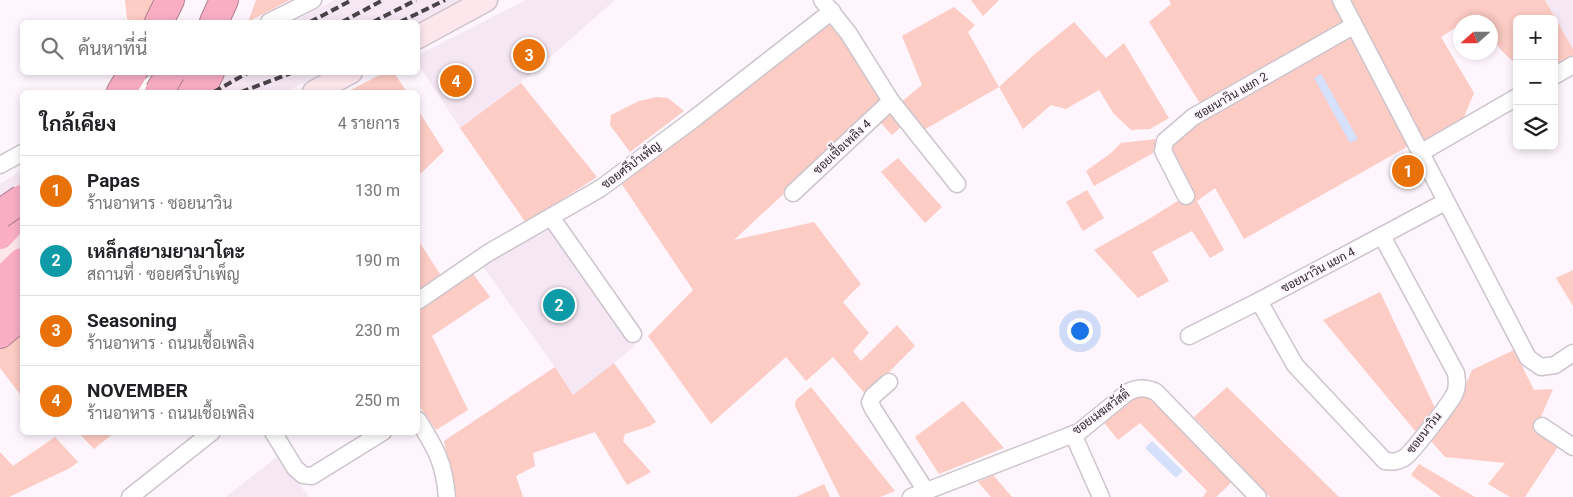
<!DOCTYPE html>
<html lang="th">
<head>
<meta charset="utf-8">
<style>
  :root { --surface:#fff; --page:#f6f6f6; --text:#202124; --muted:#757577; --line:#e0e0e0; --accent:#00917d }
  body { margin:0; font-family:Roboto,Sarabun,sans-serif; background:var(--page); color:var(--text) }
  .controls { position:absolute; right:15px; top:15px; display:grid; overflow:hidden; border-radius:8px; box-shadow:0 2px 8px #0003 }
  .controls button { width:45px; height:45px; display:grid; place-items:center; padding:0; border:0; border-bottom:1px solid var(--line); background:var(--surface); color:var(--text); font:25px sans-serif }
  .compass { position:absolute; left:1453px; top:15px; width:45px; height:45px; border-radius:50%; background:var(--surface); box-shadow:0 2px 8px #0003; rotate:249deg }
  .you { position:absolute; left:1079px; top:330px; width:18px; height:18px; margin:-12px; border:4px solid #fff; border-radius:50%; background:#1a73e8; box-shadow:0 0 0 8px #1a73e833 }
  .badge { display:grid; place-items:center; width:32px; height:32px; border-radius:50%; background:var(--accent); color:#fff; font-size:16px; font-weight:700 }
  .pin { position:absolute; translate:-50% -50%; border:2px solid #fff; box-shadow:0 1px 5px #0006 }
  .list { margin:0; padding:0; list-style:none }
  h2 { display:flex; justify-content:space-between; align-items:center; height:65px; margin:0; padding:0 20px; font-size:21px }
  h2 small { font-size:16px; font-weight:400; color:var(--muted) }
  .list li { display:grid; grid-template-columns:32px 1fr auto; gap:15px; align-items:center; box-sizing:border-box; height:70px; padding:0 20px; border-top:1px solid var(--line) }
  .list b { display:block; font-size:19px; white-space:nowrap }
  .list p { margin:0; font-size:16px; white-space:nowrap; color:var(--muted) }
  .list em { font-size:16px; font-style:normal; color:var(--muted) }
  .icon { flex:none; width:28px; height:28px; fill:none; stroke:currentColor; stroke-width:2; stroke-linecap:round; stroke-linejoin:round }
  .map { position:relative; flex:none; width:1573px; height:497px; overflow:hidden }
  .search { position:absolute; background:var(--surface); box-shadow:0 2px 8px #0003; left:20px; top:20px; width:400px; height:55px; display:flex; align-items:center; gap:12px; box-sizing:border-box; padding:0 18px; border-radius:8px; color:var(--muted); font-size:19px }
  .panel { position:absolute; background:var(--surface); box-shadow:0 2px 8px #0003; left:20px; top:90px; width:400px; height:345px; border-radius:8px }
  .map>svg:first-child { display:block }
  .built { fill:#f6e7f4 }
  .green { fill:#fdccc4 }
  .water { fill:#d5e0fd }
  .lines { fill:none; stroke-linecap:round; stroke-linejoin:round }
  .street-casing { stroke:#cdc4cc; stroke-width:19 }
  .secondary-casing { stroke:#cdc4cc; stroke-width:25 }
  .highway-casing { stroke:#b28090; stroke-width:30 }
  .street { stroke:#fff; stroke-width:16 }
  .secondary { stroke:#fde7ed; stroke-width:22 }
  .highway { stroke:#f9aec4; stroke-width:28 }
  .rail { stroke:#494448; stroke-width:4; stroke-dasharray:8 4; stroke-linecap:butt }
  .highway-bridge-casing { stroke:#b28090; stroke-width:30; stroke-linecap:butt }
  .highway-bridge { stroke:#f9aec4; stroke-width:28 }
  .labels { text-anchor:middle; dominant-baseline:central; stroke-width:4; stroke-linejoin:round; paint-order:stroke }
  .street-label { font-size:12px; fill:#2f2b2e; stroke:#fef5fd }
</style>
</head>
<body>
<div class="map">
<svg width="1573" height="497" viewBox="0 0 1573 497">
  <rect width="100%" height="100%" fill="#fef5fd"/>
  <g class="built">
    <polygon points="335,0 464,0 418,24 418,22 292,22"/>
    <polygon points="526,0 615,0 523,81 460,128 418,64 418,55"/>
    <polygon points="1545,0 1573,0 1573,49"/>
    <polygon points="196,73 324,73 285,92 158,92"/>
    <polygon points="22,170 22,232 0,244 0,184"/>
    <polygon points="548,224 635,346 573,396 555,367 481,264"/>
    <polygon points="278,456 309,497 226,497"/>
  </g>
  <g class="green">
    <polygon points="125,0 159,0 150,22 135,22 127,19"/>
    <polygon points="256,0 290,0 248,22"/>
    <polygon points="971,0 999,0 983,16"/>
    <polygon points="1169,0 1332,0 1346,25 1201,105 1149,22 1171,4"/>
    <path d="M 1351,0 L 1545,0 L 1573,49 L 1573,60 L 1554,71 L 1554,19 L 1517,19 L 1517,64 C 1503,54 1491,41 1490,22 L 1485,22 L 1479,14 L 1465,22 L 1460,22 L 1460,25 L 1441,37 L 1474,93 L 1461,124 L 1432,141 L 1422,140 Z"/>
    <polygon points="954,7 975,25 968,32 999,87 1035,54 1074,22 1106,58 1124,43 1169,118 1150,129 1131,130 1114,114 1099,90 1066,109 1051,105 1023,129 999,87 922,131 900,103 922,85 902,36"/>
    <polygon points="831,18 884,96 879,105 734,240 814,222 861,284 843,302 869,333 853,351 861,361 897,325 915,346 866,395 833,357 806,381 786,357 711,424 648,336 693,290 621,183"/>
    <polygon points="1352,32 1411,142 1405,148 1244,239 1215,188 1197,201 1224,250 1210,258 1192,231 1152,252 1169,281 1138,298 1094,250 1149,219 1192,192 1169,148 1170,143 1205,118"/>
    <polygon points="385,72 394,73 407,92 347,92"/>
    <polygon points="521,83 597,177 526,223 460,128"/>
    <polygon points="657,97 668,98 684,111 630,152 610,125 611,115 639,101"/>
    <polygon points="418,110 444,151 418,176"/>
    <polygon points="892,112 903,125 892,135 878,120"/>
    <polygon points="1156,139 1153,153 1094,186 1086,171 1111,153 1121,143"/>
    <polygon points="898,158 942,207 925,223 881,172"/>
    <polygon points="1087,190 1104,218 1083,231 1066,202"/>
    <polygon points="418,240 442,277 418,293"/>
    <polygon points="1573,270 1573,306 1556,278"/>
    <polygon points="471,271 490,297 432,336 468,410 436,430 418,404 418,308"/>
    <polygon points="1380,292 1435,408 1416,432 1323,320"/>
    <polygon points="22,327 22,397 0,368 0,346"/>
    <polygon points="1514,350 1534,390 1553,389 1540,419 1565,436 1525,497 1510,497 1488,484 1505,463 1445,457 1430,440 1464,389 1472,370"/>
    <polygon points="614,363 656,422 650,426 625,434 623,441 651,472 627,485 595,432 533,453 535,466 516,476 523,497 455,497 444,441 555,367 573,395"/>
    <polygon points="811,387 895,491 880,497 840,497 795,406 796,400"/>
    <polygon points="1227,387 1339,497 1270,497 1194,417"/>
    <polygon points="1139,392 1148,392 1236,478 1216,497 1203,497 1207,491 1140,423 1118,440 1102,420"/>
    <polygon points="963,401 1004,448 939,474 915,437"/>
    <polygon points="79,433 114,433 94,449"/>
    <polygon points="55,437 78,462 70,468 9,497 0,497 0,452 13,466"/>
    <polygon points="1419,464 1475,497 1441,497 1411,475"/>
    <polygon points="993,475 1012,497 991,497 978,482"/>
    <polygon points="824,484 830,497 796,497"/>
  </g>
  <g class="water">
    <polygon points="1321,74 1358,139 1350,143 1314,78"/>
    <polygon points="1152,441 1183,471 1176,478 1145,448"/>
  </g>
  <g class="lines">
    <defs>
      <g id="street">
        <polyline points="822,0 849,34 891,101 957,184"/>
        <polyline points="1341,0 1528,358 1541,367 1555,365 1573,353"/>
        <polyline points="269,22 313,0"/>
        <polyline points="1554,76 1573,65"/>
        <polyline points="137,92 166,77"/>
        <polyline points="1422,152 1517,97"/>
        <polyline points="0,165 22,153"/>
        <polyline points="793,193 891,101"/>
        <polyline points="1186,196 1163,151 1165,141 1193,117 1353,26"/>
        <polyline points="551,217 633,334"/>
        <polyline points="418,301 488,253 601,188 695,118 832,11"/>
        <path d="M 1259,301 L 1295,365 L 1385,461 C 1393,462 1397,462 1404,458 C 1412,453 1451,402 1455,393 C 1458,386 1457,380 1456,373 L 1382,236"/>
        <polyline points="1189,336 1259,301 1445,202"/>
        <polyline points="889,382 873,396 870,402 873,409 926,491"/>
        <path d="M 418,420 C 436,449 444,462 447,497"/>
        <polyline points="1542,426 1573,447"/>
        <polyline points="273,432 295,468 303,475 312,476 383,432"/>
        <polyline points="1073,434 1101,497"/>
        <polyline points="130,497 212,432"/>
        <path d="M 911,497 L 1079,432 L 1128,392 C 1138,387 1146,387 1156,392 L 1258,497"/>
      </g>
      <g id="secondary">
        <polyline points="418,37 486,0"/>
        <polyline points="314,92 351,72"/>
        <polyline points="0,260 22,244"/>
      </g>
      <g id="highway">
        <polyline points="159,22 170,0"/>
        <polyline points="214,22 224,0"/>
        <polyline points="121,92 133,72"/>
        <polyline points="171,92 186,72"/>
        <polyline points="200,92 210,72"/>
        <polyline points="0,235 22,211"/>
        <polyline points="0,283 22,262"/>
        <polyline points="0,306 22,285"/>
        <polyline points="0,334 22,315"/>
      </g>
    </defs>
    <use href="#street" class="street-casing"/>
    <use href="#secondary" class="secondary-casing"/>
    <use href="#highway" class="highway-casing"/>
    <use href="#street" class="street"/>
    <use href="#secondary" class="secondary"/>
    <use href="#highway" class="highway"/>
    <g class="rail">
      <polyline points="310,22 352,0"/>
      <polyline points="342,22 383,0"/>
      <polyline points="373,22 416,0"/>
      <polyline points="400,22 445,0"/>
      <polyline points="214,92 249,72"/>
      <polyline points="241,92 294,72"/>
      <polyline points="0,213 22,201"/>
    </g>
    <defs>
      <g id="highway-bridge">
        <polyline points="159,92 171,72"/>
        <polyline points="0,214 22,199"/>
      </g>
    </defs>
    <use href="#highway-bridge" class="highway-bridge-casing"/>
    <use href="#highway-bridge" class="highway-bridge"/>
  </g>
  <g class="labels">
    <g class="street-label">
      <text transform="translate(1231 96) rotate(-30)">ซอยนาวิน แยก 2</text>
      <text transform="translate(842 147) rotate(-43)">ซอยเชื้อเพลิง 4</text>
      <text transform="translate(631 165) rotate(-37)">ซอยศรีบำเพ็ญ</text>
      <text transform="translate(1318 270) rotate(-28)">ซอยนาวิน แยก 4</text>
      <text transform="translate(1101 412) rotate(-36)">ซอยเมฆสวัสดิ์</text>
      <text transform="translate(1424 433) rotate(-52)">ซอยนาวิน</text>
    </g>
  </g>
</svg>
<div class="controls">
<button>+</button>
<button>−</button>
<button><svg class="icon" aria-label="layers" viewBox="0 0 24 24"><path d="M12 4l9 5-9 5-9-5zM3 14l9 5 9-5"/></svg></button>
</div>
<svg class="compass" viewBox="-18 -18 36 36"><path d="M0-13l5 13h-10z" fill="#e53935"/><path d="M0 13l5-13h-10z" fill="#757577"/></svg>
<div class="you"></div>
<div class="pin badge" style="left:1408px;top:171px;background:#e8710a">1</div>
<div class="pin badge" style="left:559px;top:305px;background:#0f9aa8">2</div>
<div class="pin badge" style="left:529px;top:55px;background:#e8710a">3</div>
<div class="pin badge" style="left:456px;top:81px;background:#e8710a">4</div>
<div class="search"><svg class="icon" aria-label="search" viewBox="0 0 24 24"><circle cx="10" cy="10" r="6"/><path d="M15 15l6 6"/></svg>ค้นหาที่นี่</div>
<section class="panel">
<h2>ใกล้เคียง<small>4 รายการ</small></h2>
<ul class="list">
<li><span class="badge" style="background:#e8710a">1</span><div><b>Papas</b><p>ร้านอาหาร · ซอยนาวิน</p></div><em>130 m</em></li>
<li><span class="badge" style="background:#0f9aa8">2</span><div><b>เหล็กสยามยามาโตะ</b><p>สถานที่ · ซอยศรีบำเพ็ญ</p></div><em>190 m</em></li>
<li><span class="badge" style="background:#e8710a">3</span><div><b>Seasoning</b><p>ร้านอาหาร · ถนนเชื้อเพลิง</p></div><em>230 m</em></li>
<li><span class="badge" style="background:#e8710a">4</span><div><b>NOVEMBER</b><p>ร้านอาหาร · ถนนเชื้อเพลิง</p></div><em>250 m</em></li>
</ul>
</section>
</div>
</body>
</html>
